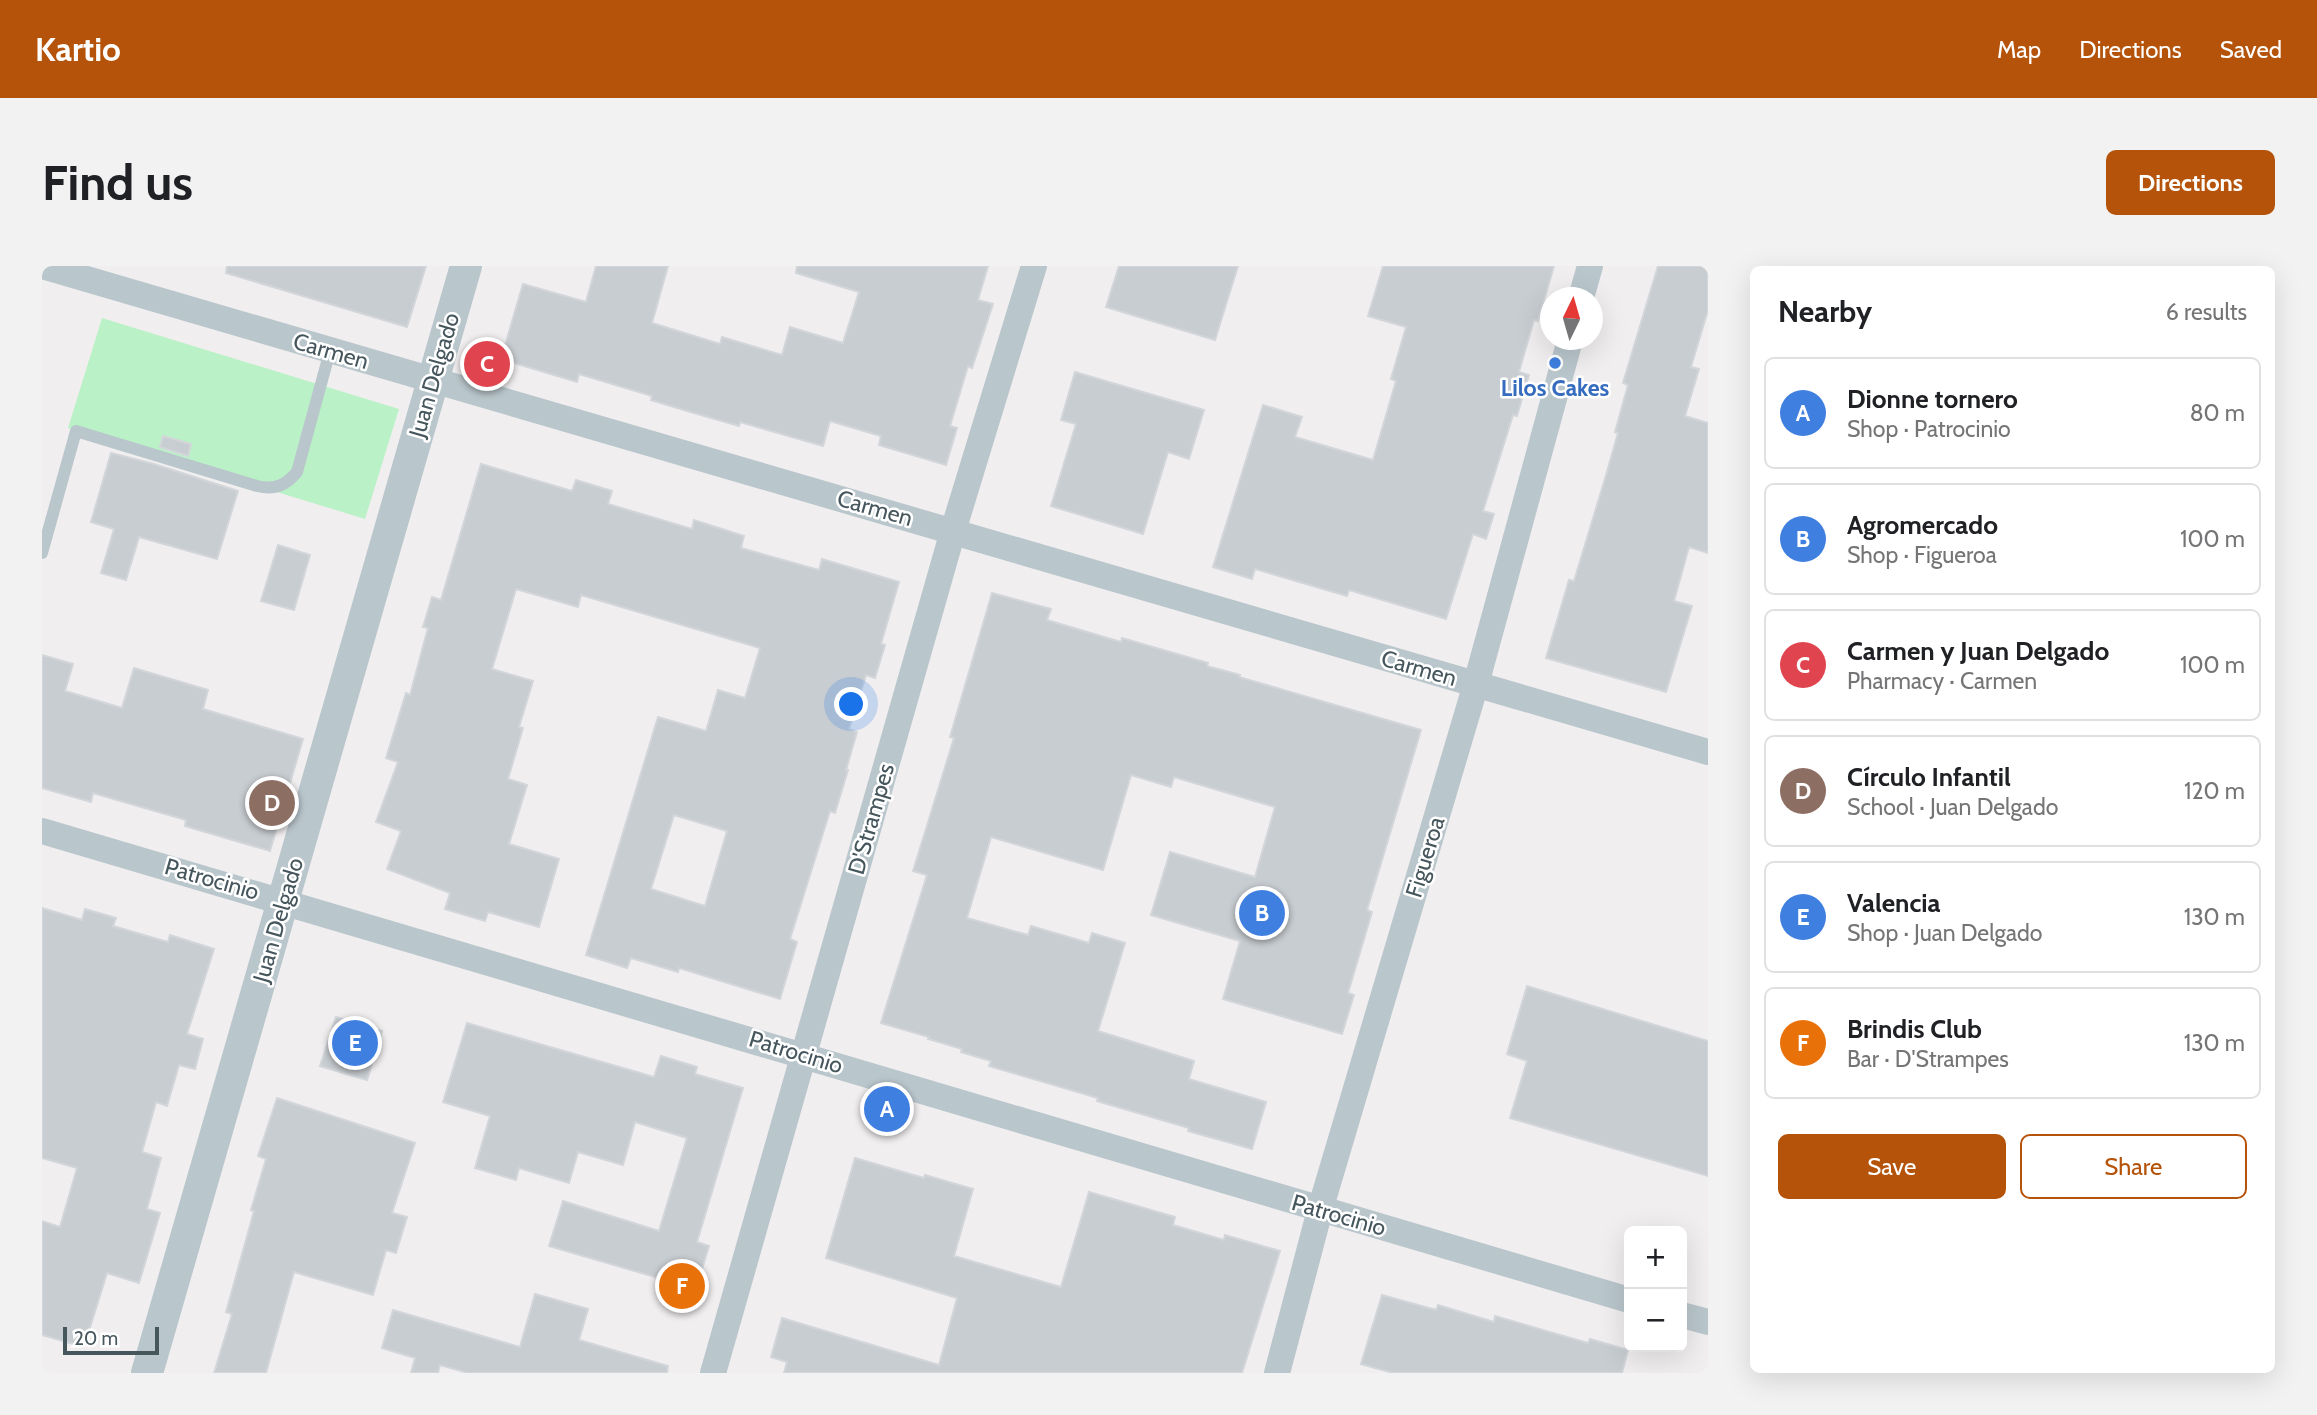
<!DOCTYPE html>
<html lang="en">
<head>
<meta charset="utf-8">
<style>
  :root { --surface:#fff; --page:#f2f2f2; --text:#202124; --muted:#757577; --line:#e0e0e0; --accent:#b45309 }
  body { margin:0; font-family:Cabin,sans-serif; background:var(--page); color:var(--text) }
  .controls { position:absolute; right:21px; bottom:21px; display:grid; overflow:hidden; border-radius:10px; box-shadow:0 7px 28px #0002 }
  .controls button { width:63px; height:63px; display:grid; place-items:center; padding:0; border:0; border-bottom:2px solid var(--line); background:var(--surface); color:var(--text); font:35px sans-serif }
  .compass { position:absolute; left:1498px; top:21px; width:63px; height:63px; border-radius:50%; background:var(--surface); box-shadow:0 7px 28px #0002; rotate:5deg }
  .scale { position:absolute; left:21px; bottom:18px; width:96px; box-sizing:border-box; padding-left:7px; border:4px solid #46565d; border-top:0; font-size:19px; line-height:24px; white-space:nowrap; color:#46565d; -webkit-text-stroke:5px #fff; paint-order:stroke }
  .you { position:absolute; left:810px; top:439px; width:24px; height:24px; margin:-18px; border:5px solid #fff; border-radius:50%; background:#1a73e8; box-shadow:0 0 0 10px #1a73e833 }
  .badge { display:grid; place-items:center; width:46px; height:46px; border-radius:50%; background:var(--accent); color:#fff; font-size:23px; font-weight:700 }
  .pin { position:absolute; translate:-50% -50%; border:4px solid #fff; box-shadow:0 2px 7px #0006 }
  .list { margin:0; padding:0; list-style:none }
  h2 { display:flex; justify-content:space-between; align-items:center; height:91px; margin:0; padding:0 28px; font-size:30px }
  h2 small { font-size:23px; font-weight:400; color:var(--muted) }
  .list li { display:grid; grid-template-columns:46px 1fr auto; gap:21px; align-items:center; box-sizing:border-box; height:112px; margin:0 14px 14px; padding:0 14px; border:2px solid var(--line); border-radius:10px }
  .list b { display:block; font-size:26px; white-space:nowrap }
  .list p { margin:0; font-size:23px; white-space:nowrap; color:var(--muted) }
  .list em { font-size:23px; font-style:normal; color:var(--muted) }
  .actions { display:flex; gap:14px; padding:21px 28px }
  .actions a { flex:1; padding:16px 0; border:2px solid var(--accent); border-radius:10px; text-align:center; font-size:24px; color:var(--accent) }
  .actions .main { background:var(--accent); color:#fff }
  .map { position:relative; flex:none; width:1666px; height:1107px; overflow:hidden; border-radius:10px }
  header { display:flex; align-items:center; gap:42px; box-sizing:border-box; height:98px; padding:0 35px; background:var(--accent); color:#fff }
  header strong { font-size:33px }
  nav { display:flex; gap:38px; margin-inline-start:auto; font-size:24px }
  .intro { display:flex; align-items:center; justify-content:space-between; box-sizing:border-box; height:168px; padding:0 42px }
  h1 { margin:0; font-size:49px }
  .button { padding:18px 32px; border-radius:10px; background:var(--accent); color:#fff; font-size:24px; font-weight:700 }
  main { display:flex; gap:42px; padding:0 42px }
  aside { flex:1; background:var(--surface); border-radius:10px; box-shadow:0 7px 28px #0002 }
  .map>svg:first-child { display:block }
  .green { fill:#bbf1c7 }
  .building { fill:#c8cdd1; stroke:#d2d6da; stroke-width:2; fill-rule:evenodd }
  .lines { fill:none; stroke-linecap:round; stroke-linejoin:round }
  .service { stroke:#b9c6cc; stroke-width:12 }
  .minor { stroke:#b9c6cc; stroke-width:26 }
  .tertiary { stroke:#b9c6cc; stroke-width:32 }
  .shop-dot { fill:#3f7fe0; stroke:#fff; stroke-width:2.5 }
  .labels { text-anchor:middle; dominant-baseline:central; stroke-width:5; stroke-linejoin:round; paint-order:stroke }
  .street-label { font-size:23px; fill:#46565d; stroke:#fff }
  .shop-label { font-size:23px; font-weight:bold; fill:#366cbe; stroke:#fff }
</style>
</head>
<body>
<header>
<strong>Kartio</strong>
<nav><a>Map</a><a>Directions</a><a>Saved</a></nav>
</header>
<div class="intro"><h1>Find us</h1><a class="button">Directions</a></div>
<main>
<div class="map">
<svg width="1666" height="1107" viewBox="0 0 1666 1107">
  <rect width="100%" height="100%" fill="#f1eeef"/>
  <polygon class="green" points="60,52 357,143 323,253 26,162"/>
  <g class="building">
    <polygon points="185,0 384,0 365,61 184,7"/>
    <polygon points="554,0 626,0 610,57 678,78 680,71 740,89 748,61 801,77 817,26 754,7 755,0 946,0 936,34 951,38 930,102 926,100 908,160 915,162 904,199 837,179 839,170 788,155 781,180 698,156 697,160 645,145 609,134 610,130 537,108 535,116 459,93 481,18 544,36"/>
    <polygon points="1077,0 1196,0 1173,74 1064,41"/>
    <polygon points="1341,0 1512,0 1496,55 1492,54 1477,106 1487,109 1475,150 1471,149 1441,245 1452,248 1444,273 1431,268 1404,353 1307,324 1305,330 1213,303 1210,313 1171,301 1221,139 1260,151 1253,171 1331,194 1354,115 1349,113 1364,61 1326,50"/>
    <polygon points="1616,0 1666,0 1666,44 1649,101 1657,103 1643,150 1666,157 1666,287 1647,281 1632,335 1650,340 1624,426 1504,392 1527,314 1532,315 1562,216 1576,167 1573,166 1586,119 1581,117"/>
    <polygon points="1033,106 1162,144 1147,193 1126,186 1101,268 1009,240 1034,158 1019,154"/>
    <polygon points="121,170 149,178 146,190 118,181"/>
    <polygon points="69,187 112,198 196,225 175,293 97,271 84,314 59,307 72,263 49,256"/>
    <path d="M 439,198 L 530,225 L 534,214 L 570,225 L 566,238 L 650,263 L 652,254 L 702,270 L 699,282 L 777,304 L 780,293 L 857,316 L 839,378 L 843,379 L 833,412 L 824,409 L 807,463 L 815,466 L 804,504 L 806,504 L 793,547 L 788,545 L 748,673 L 755,676 L 738,733 L 637,702 L 636,706 L 589,692 L 585,702 L 544,689 L 616,451 L 664,465 L 676,424 L 703,432 L 718,382 L 539,329 L 536,341 L 474,323 L 450,403 L 491,415 L 477,461 L 481,462 L 466,513 L 485,519 L 467,578 L 517,593 L 497,661 L 446,646 L 443,655 L 403,643 L 408,627 L 345,603 L 359,565 L 334,556 L 356,496 L 344,492 L 364,427 L 368,429 L 386,362 L 381,361 L 390,331 L 399,334 ZM 632,549 L 685,565 L 663,640 L 609,623 Z"/>
    <polygon points="236,279 268,289 252,344 219,335"/>
    <polygon points="950,327 1009,343 1005,354 1079,376 1080,372 1166,397 1165,400 1198,409 1197,411 1379,464 1325,644 1330,646 1306,727 1312,729 1300,768 1181,733 1198,675 1109,649 1128,586 1213,611 1233,541 1132,511 1129,521 1089,509 1061,604 949,571 925,652 986,669 989,660 1047,677 1050,667 1083,677 1056,765 1152,795 1147,813 1224,836 1210,883 1146,865 1147,862 1055,835 1056,832 947,800 949,795 919,786 920,783 886,773 887,771 839,757 885,609 871,605 912,472 908,471"/>
    <polygon points="0,389 31,398 23,425 80,442 92,402 166,424 161,443 261,473 228,585 143,560 144,554 51,527 49,536 0,522"/>
    <polygon points="0,642 40,654 43,643 74,652 71,660 126,676 128,669 172,683 145,768 161,773 153,803 137,799 125,840 114,836 100,886 119,892 105,943 118,947 97,1017 65,1007 42,1081 0,1069 0,955 18,961 35,902 0,892"/>
    <polygon points="1485,720 1666,775 1666,910 1468,852 1485,795 1465,788"/>
    <polygon points="294,751 340,765 325,814 278,800"/>
    <polygon points="425,757 612,811 619,790 655,801 653,808 701,822 655,976 667,980 654,1023 507,980 521,935 617,965 645,872 593,856 581,899 536,886 527,917 477,902 474,914 433,902 448,850 401,836"/>
    <polygon points="235,832 373,877 350,947 365,951 354,987 344,984 331,1029 252,1006 224,1107 172,1107 190,1048 184,1046 212,945 209,944 224,893 216,890"/>
    <polygon points="813,892 882,912 883,909 931,923 912,990 1019,1021 1047,926 1133,951 1131,959 1182,974 1183,969 1238,985 1200,1107 742,1107 745,1096 729,1091 740,1052 897,1099 915,1032 784,992"/>
    <polygon points="493,1028 546,1043 537,1074 626,1100 625,1107 426,1107 398,1099 396,1107 369,1107 373,1092 340,1082 351,1044 478,1081"/>
    <polygon points="1340,1029 1394,1044 1396,1039 1452,1056 1453,1050 1546,1077 1548,1073 1586,1084 1580,1107 1351,1107 1319,1098"/>
  </g>
  <g class="lines">
    <path class="service" d="M 0,287 L 34,165 L 215,220 C 233,224 243,220 255,206 L 288,85"/>
    <g class="minor">
      <polyline points="0,0 1666,486"/>
      <polyline points="1539,32 1548,0"/>
      <path d="M 0,565 C 530,717 1057,880 1587,1034"/>
      <polyline points="1640,1049 1666,1056"/>
      <polyline points="671,1107 911,265 992,0"/>
      <polyline points="1235,1107 1278,944 1434,418 1528,74"/>
    </g>
    <polyline class="tertiary" points="105,1107 424,0"/>
  </g>
  <circle class="shop-dot" cx="1513" cy="97" r="7"/>
  <g class="labels">
    <g class="street-label">
      <text transform="translate(289 85) rotate(16)">Carmen</text>
      <text transform="translate(392 109) rotate(-74)">Juan Delgado</text>
      <text transform="translate(833 242) rotate(16)">Carmen</text>
      <text transform="translate(1377 402) rotate(16)">Carmen</text>
      <text transform="translate(829 553) rotate(-74)">D'Strampes</text>
      <text transform="translate(1383 591) rotate(-73)">Figueroa</text>
      <text transform="translate(170 613) rotate(16)">Patrocinio</text>
      <text transform="translate(236 654) rotate(-74)">Juan Delgado</text>
      <text transform="translate(754 786) rotate(17)">Patrocinio</text>
      <text transform="translate(1297 949) rotate(16)">Patrocinio</text>
    </g>
    <g class="shop-label">
      <text x="1513" y="122">Lilos Cakes</text>
    </g>
  </g>
</svg>
<div class="controls">
<button>+</button>
<button>−</button>
</div>
<svg class="compass" viewBox="-18 -18 36 36"><path d="M0-13l5 13h-10z" fill="#e53935"/><path d="M0 13l5-13h-10z" fill="#757577"/></svg>
<div class="scale">20 m</div>
<div class="you"></div>
<div class="pin badge" style="left:845px;top:843px;background:#3f7fe0">A</div>
<div class="pin badge" style="left:1220px;top:647px;background:#3f7fe0">B</div>
<div class="pin badge" style="left:445px;top:98px;background:#e0444e">C</div>
<div class="pin badge" style="left:230px;top:537px;background:#8d6e63">D</div>
<div class="pin badge" style="left:313px;top:777px;background:#3f7fe0">E</div>
<div class="pin badge" style="left:640px;top:1020px;background:#e8710a">F</div>
</div>
<aside>
<h2>Nearby<small>6 results</small></h2>
<ul class="list">
<li><span class="badge" style="background:#3f7fe0">A</span><div><b>Dionne tornero</b><p>Shop · Patrocinio</p></div><em>80 m</em></li>
<li><span class="badge" style="background:#3f7fe0">B</span><div><b>Agromercado</b><p>Shop · Figueroa</p></div><em>100 m</em></li>
<li><span class="badge" style="background:#e0444e">C</span><div><b>Carmen y Juan Delgado</b><p>Pharmacy · Carmen</p></div><em>100 m</em></li>
<li><span class="badge" style="background:#8d6e63">D</span><div><b>Círculo Infantil</b><p>School · Juan Delgado</p></div><em>120 m</em></li>
<li><span class="badge" style="background:#3f7fe0">E</span><div><b>Valencia</b><p>Shop · Juan Delgado</p></div><em>130 m</em></li>
<li><span class="badge" style="background:#e8710a">F</span><div><b>Brindis Club</b><p>Bar · D'Strampes</p></div><em>130 m</em></li>
</ul>
<div class="actions"><a class="main">Save</a><a>Share</a></div>
</aside>
</main>
</body>
</html>
